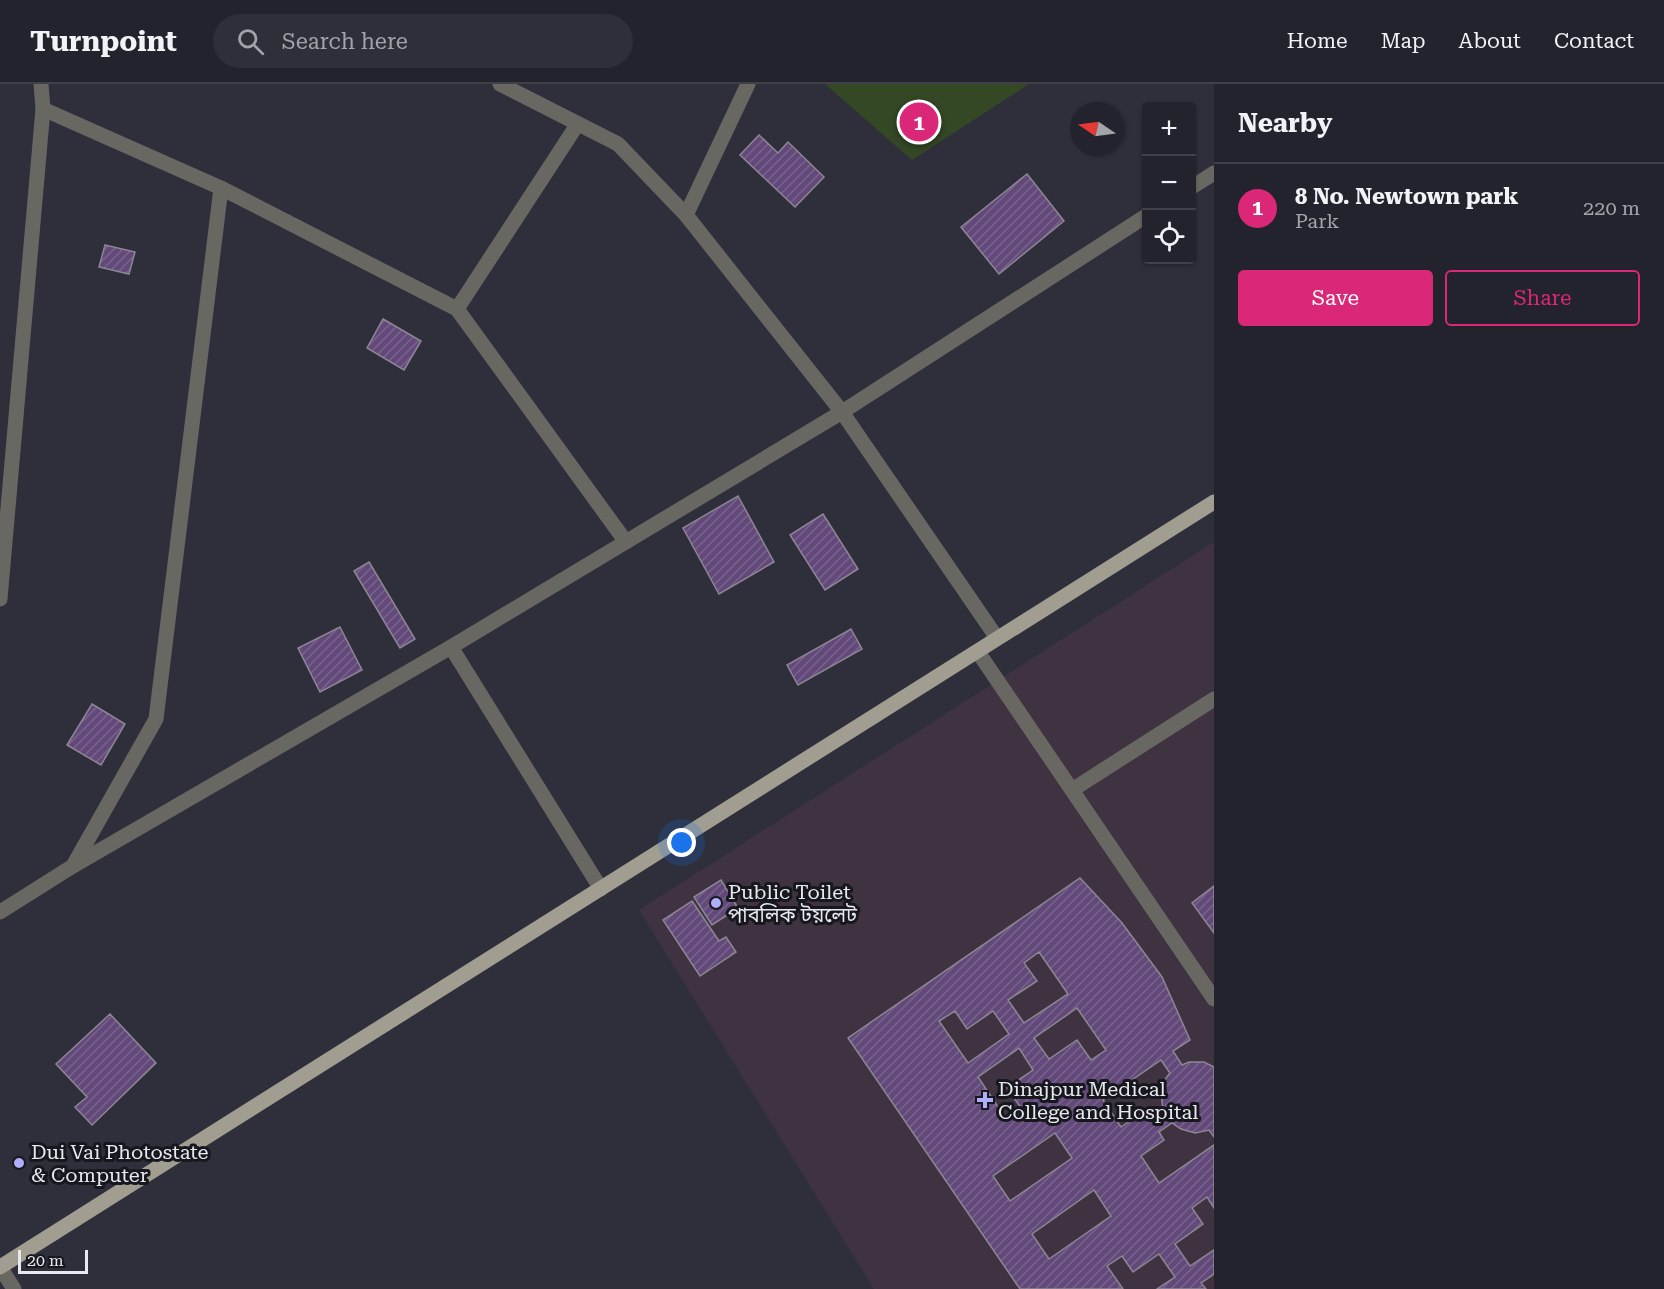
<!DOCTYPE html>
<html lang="en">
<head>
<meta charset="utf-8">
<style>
  :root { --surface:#22232c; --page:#2e2f38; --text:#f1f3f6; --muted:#a2a4a9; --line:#3f4048; --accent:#db2777 }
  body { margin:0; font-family:"Roboto Serif","Noto Sans Bengali",serif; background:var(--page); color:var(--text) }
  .controls { position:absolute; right:18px; top:18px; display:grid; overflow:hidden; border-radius:6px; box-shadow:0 2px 4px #0004 }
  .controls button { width:54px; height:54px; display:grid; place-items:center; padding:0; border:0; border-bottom:2px solid var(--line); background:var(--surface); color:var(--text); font:30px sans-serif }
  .compass { position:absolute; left:1070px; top:18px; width:54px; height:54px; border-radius:50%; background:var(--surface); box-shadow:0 2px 4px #0004; rotate:283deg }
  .scale { position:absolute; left:18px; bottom:15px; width:70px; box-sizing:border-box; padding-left:6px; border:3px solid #e7e8f0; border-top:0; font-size:16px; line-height:21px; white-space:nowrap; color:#e7e8f0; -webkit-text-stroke:4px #17181d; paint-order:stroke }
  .you { position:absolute; left:682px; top:759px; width:21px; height:21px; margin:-15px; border:4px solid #fff; border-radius:50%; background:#1a73e8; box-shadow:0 0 0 9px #1a73e833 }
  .badge { display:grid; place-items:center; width:39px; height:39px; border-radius:50%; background:var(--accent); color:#fff; font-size:20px; font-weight:700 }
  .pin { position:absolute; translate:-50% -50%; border:3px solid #fff; box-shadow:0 2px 6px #0006 }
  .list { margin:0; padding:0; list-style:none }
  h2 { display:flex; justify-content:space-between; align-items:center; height:78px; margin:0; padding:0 24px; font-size:26px }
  h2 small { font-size:20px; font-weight:400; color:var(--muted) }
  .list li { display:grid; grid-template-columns:39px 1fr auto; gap:18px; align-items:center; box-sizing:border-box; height:90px; padding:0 24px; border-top:2px solid var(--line) }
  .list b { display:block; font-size:22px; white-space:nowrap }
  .list p { margin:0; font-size:20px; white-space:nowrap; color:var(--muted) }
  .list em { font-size:20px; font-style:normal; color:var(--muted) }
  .actions { display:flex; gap:12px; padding:18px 24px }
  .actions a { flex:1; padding:14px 0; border:2px solid var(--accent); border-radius:6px; text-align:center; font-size:21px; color:var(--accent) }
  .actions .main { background:var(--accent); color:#fff }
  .icon { flex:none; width:33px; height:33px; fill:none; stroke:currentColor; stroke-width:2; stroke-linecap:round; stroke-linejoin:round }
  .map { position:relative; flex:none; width:1214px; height:1205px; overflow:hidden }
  header { display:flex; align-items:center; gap:36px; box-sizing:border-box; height:84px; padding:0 30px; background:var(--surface); border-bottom:2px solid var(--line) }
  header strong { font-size:28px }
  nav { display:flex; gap:33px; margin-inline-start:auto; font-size:21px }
  .search { width:420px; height:54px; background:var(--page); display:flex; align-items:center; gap:15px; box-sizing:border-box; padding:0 21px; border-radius:33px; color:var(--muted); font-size:22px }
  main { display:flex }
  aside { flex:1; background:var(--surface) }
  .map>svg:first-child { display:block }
  .medical { fill:#3f3342 }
  .green { fill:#344826 }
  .building { fill:url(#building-hatch); stroke:#8d8693; stroke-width:1.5; fill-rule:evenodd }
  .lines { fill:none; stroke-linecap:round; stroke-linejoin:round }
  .minor { stroke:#696761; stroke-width:15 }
  .major { stroke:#a19d91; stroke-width:15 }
  .poi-dot { fill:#b0aefa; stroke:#17181d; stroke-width:2 }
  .labels { text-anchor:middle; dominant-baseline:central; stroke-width:6; stroke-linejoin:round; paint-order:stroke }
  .poi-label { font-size:20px; fill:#e7e8f0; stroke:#17181d; text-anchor:start }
</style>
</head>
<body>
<header>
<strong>Turnpoint</strong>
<div class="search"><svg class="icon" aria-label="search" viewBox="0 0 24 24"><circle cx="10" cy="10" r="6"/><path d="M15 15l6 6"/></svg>Search here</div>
<nav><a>Home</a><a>Map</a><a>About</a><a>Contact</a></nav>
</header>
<main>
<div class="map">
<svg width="1214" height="1205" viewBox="0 0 1214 1205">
  <defs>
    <pattern id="building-hatch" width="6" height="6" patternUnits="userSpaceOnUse" patternTransform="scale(1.5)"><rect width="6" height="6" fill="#62497a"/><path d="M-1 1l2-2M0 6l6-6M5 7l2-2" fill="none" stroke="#78638d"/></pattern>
  </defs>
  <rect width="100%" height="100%" fill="#2e2f3b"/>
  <polygon class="medical" points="1214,458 1214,1205 874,1205 639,826"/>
  <polygon class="green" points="825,0 1029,0 912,76"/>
  <g class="building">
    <polygon points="759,51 778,69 788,58 824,93 795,123 740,71"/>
    <polygon points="1027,90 1064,137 999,190 961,143"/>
    <polygon points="105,161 135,168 129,190 99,183"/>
    <polygon points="383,235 421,257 404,286 367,264"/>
    <polygon points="738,412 774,478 719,510 683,444"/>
    <polygon points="823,430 858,485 825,506 790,451"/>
    <polygon points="369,478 415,555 400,564 354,487"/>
    <polygon points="340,543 362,586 320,608 298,564"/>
    <polygon points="851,545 862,565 798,601 787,581"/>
    <polygon points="92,620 125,640 101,681 67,661"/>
    <path d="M 1080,794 L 1122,839 L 1162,893 L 1190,956 L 1173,967 L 1182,981 L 1189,978 L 1204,978 L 1214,983 L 1214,1053 L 1209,1046 L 1195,1049 L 1181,1045 L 1172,1039 L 1159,1048 L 1164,1056 L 1141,1072 L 1159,1099 L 1214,1061 L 1214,1124 L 1207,1113 L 1192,1124 L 1203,1140 L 1175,1160 L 1190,1182 L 1214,1166 L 1214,1190 L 1201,1199 L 1206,1205 L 1157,1205 L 1175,1193 L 1159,1170 L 1133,1188 L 1122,1172 L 1107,1182 L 1123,1205 L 1020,1205 L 848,954 ZM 1039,868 L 1068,910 L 1024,939 L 1008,916 L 1037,897 L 1024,879 ZM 1077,924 L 1106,966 L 1091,976 L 1077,956 L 1049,975 L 1034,954 ZM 955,927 L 967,945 L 993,927 L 1009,950 L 968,979 L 939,937 ZM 1019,964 L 1033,986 L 1007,1004 L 1021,1024 L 1006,1035 L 978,993 ZM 1161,976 L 1170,989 L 1166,994 L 1161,1009 L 1163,1026 L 1150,1035 L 1144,1027 L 1121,1043 L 1103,1016 ZM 1055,1049 L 1072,1074 L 1010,1117 L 993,1092 ZM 1094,1106 L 1111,1132 L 1049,1175 L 1032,1150 Z"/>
    <polygon points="721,796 738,824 712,841 694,813"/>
    <polygon points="1214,802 1214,849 1192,819"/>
    <polygon points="692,817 719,857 726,853 736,868 700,892 663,836"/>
    <polygon points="110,930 156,979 92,1041 75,1023 87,1013 56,980"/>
  </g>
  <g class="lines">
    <g class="minor">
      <polyline points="500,0 618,60 686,131 842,328 997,554"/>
      <polyline points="43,25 221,104 457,225 577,41"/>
      <polyline points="1192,103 1214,89"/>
      <polyline points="686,131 748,0"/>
      <polyline points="457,225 626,458"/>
      <polyline points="0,515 43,25 41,0"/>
      <polyline points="451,563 601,805"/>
      <polyline points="978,568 1214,915"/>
      <polyline points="1072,706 1214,615"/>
      <polyline points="73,782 156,635 221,104"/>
      <polyline points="0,828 73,782 451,563 842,328 1146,132"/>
      <polyline points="0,1183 14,1205"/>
    </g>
    <polyline class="major" points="0,1183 1214,418"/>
  </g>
  <g class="poi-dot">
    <circle cx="716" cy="819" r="6"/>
    <path d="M982 1007h6v6h6v6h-6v6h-6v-6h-6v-6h6z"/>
    <circle cx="19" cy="1079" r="6"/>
  </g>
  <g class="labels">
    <g class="poi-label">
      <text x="728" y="808">Public Toilet<tspan x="728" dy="23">পাবলিক টয়লেট</tspan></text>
      <text x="998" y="1005">Dinajpur Medical<tspan x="998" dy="23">College and Hospital</tspan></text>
      <text x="31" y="1068">Dui Vai Photostate<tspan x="31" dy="23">&amp; Computer</tspan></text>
    </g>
  </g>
</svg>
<div class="controls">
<button>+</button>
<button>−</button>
<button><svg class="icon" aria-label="locate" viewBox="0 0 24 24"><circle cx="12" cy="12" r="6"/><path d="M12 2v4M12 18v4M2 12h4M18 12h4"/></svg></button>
</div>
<svg class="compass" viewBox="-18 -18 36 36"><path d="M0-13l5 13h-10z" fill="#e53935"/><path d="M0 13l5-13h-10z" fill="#a2a4a9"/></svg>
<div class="scale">20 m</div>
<div class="you"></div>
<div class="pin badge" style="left:919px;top:38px">1</div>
</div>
<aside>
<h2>Nearby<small></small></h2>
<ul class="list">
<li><span class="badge">1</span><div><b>8 No. Newtown park</b><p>Park</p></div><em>220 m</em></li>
</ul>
<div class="actions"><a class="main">Save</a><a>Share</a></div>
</aside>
</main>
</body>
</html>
